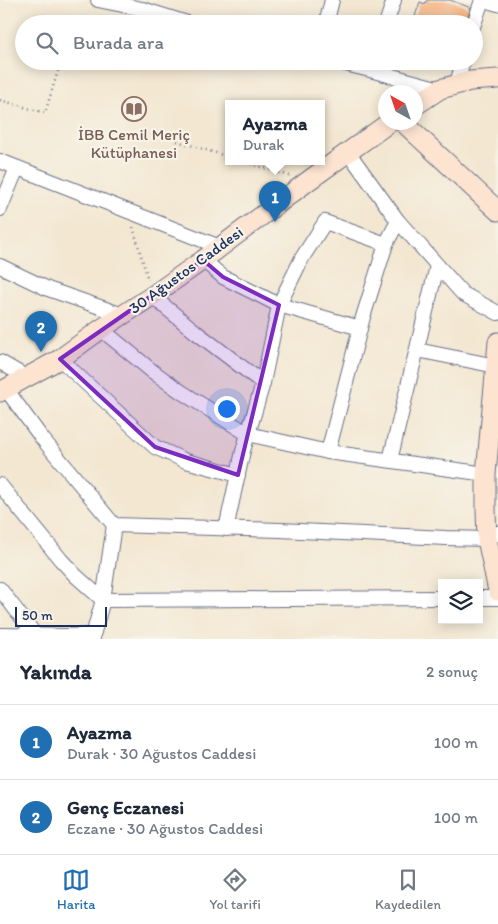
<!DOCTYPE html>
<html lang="tr">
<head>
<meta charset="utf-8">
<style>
  :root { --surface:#fff; --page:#f6f6f7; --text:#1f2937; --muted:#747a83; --line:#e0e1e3; --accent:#1f6fb2 }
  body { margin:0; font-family:Itim,sans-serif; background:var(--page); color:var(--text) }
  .controls { position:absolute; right:15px; bottom:15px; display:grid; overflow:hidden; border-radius:0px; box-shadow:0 2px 12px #0003 }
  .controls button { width:45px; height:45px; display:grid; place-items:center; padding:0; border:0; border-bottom:1px solid var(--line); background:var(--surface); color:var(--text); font:25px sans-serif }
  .compass { position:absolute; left:378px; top:85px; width:45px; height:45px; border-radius:50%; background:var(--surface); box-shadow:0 2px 12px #0003; rotate:320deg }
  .scale { position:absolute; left:15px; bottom:12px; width:92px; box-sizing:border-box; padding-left:5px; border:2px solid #1b2f5e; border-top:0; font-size:14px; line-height:18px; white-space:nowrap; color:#1b2f5e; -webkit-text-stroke:4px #f7f3e8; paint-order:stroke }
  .you { position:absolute; left:226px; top:408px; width:18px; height:18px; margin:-12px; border:4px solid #fff; border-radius:50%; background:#1a73e8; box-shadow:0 0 0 8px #1a73e833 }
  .badge { display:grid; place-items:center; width:32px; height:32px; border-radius:50%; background:var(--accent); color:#fff; font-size:16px; font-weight:700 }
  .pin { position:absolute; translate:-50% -41px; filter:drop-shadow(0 1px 2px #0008) }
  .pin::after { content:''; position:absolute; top:26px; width:18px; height:15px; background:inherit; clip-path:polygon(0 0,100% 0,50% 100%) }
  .popup { position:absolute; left:225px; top:100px; width:100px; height:65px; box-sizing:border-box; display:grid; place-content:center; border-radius:0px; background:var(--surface); filter:drop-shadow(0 1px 4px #0005); font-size:16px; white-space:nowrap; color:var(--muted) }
  .popup b { font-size:19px; color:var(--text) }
  .popup::after { content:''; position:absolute; left:50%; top:100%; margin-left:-10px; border:10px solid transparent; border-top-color:var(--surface) }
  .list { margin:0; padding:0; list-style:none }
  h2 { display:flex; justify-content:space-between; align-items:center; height:65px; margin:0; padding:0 20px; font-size:21px }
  h2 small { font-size:16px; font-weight:400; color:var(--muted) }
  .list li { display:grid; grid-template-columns:32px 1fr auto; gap:15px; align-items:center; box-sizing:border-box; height:75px; padding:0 20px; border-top:1px solid var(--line) }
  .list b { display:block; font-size:19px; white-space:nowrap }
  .list p { margin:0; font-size:16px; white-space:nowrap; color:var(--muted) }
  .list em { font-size:16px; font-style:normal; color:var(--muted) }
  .icon { flex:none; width:28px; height:28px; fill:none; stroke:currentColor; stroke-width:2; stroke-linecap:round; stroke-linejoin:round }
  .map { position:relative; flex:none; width:498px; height:639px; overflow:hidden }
  .search { position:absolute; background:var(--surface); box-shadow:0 2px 12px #0003; left:15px; right:15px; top:15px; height:55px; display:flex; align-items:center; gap:12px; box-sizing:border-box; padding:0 18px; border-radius:28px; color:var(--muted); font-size:19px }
  .sheet { height:215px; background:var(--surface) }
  nav { display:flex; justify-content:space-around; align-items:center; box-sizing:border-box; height:70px; border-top:1px solid var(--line); background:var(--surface); font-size:14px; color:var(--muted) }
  nav a { display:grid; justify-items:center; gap:2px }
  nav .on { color:var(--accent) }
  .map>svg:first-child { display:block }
  .building { fill:#f5ae79 }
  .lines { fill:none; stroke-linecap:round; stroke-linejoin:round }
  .street-casing { stroke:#676f86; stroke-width:16 }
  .secondary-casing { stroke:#676f86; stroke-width:21 }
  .path { stroke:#676f86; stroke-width:2.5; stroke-dasharray:1 4; stroke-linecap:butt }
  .street { stroke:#fff; stroke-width:14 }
  .secondary { stroke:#fde4d1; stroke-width:19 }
  .marked { fill:#7b2cbf; fill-opacity:0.2; stroke:#7b2cbf; stroke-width:4; stroke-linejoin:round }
  .labels { text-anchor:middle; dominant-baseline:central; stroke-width:4.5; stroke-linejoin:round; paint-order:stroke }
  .education-label { font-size:16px; fill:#785e54; stroke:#f7f3e8 }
  .street-label { font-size:16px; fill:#1b2f5e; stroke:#f7f3e8 }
</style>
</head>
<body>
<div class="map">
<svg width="498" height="639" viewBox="0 0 498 639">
  <rect width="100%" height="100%" fill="#f7f3e8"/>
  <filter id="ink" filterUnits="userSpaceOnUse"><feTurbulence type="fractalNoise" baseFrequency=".02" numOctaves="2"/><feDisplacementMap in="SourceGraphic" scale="10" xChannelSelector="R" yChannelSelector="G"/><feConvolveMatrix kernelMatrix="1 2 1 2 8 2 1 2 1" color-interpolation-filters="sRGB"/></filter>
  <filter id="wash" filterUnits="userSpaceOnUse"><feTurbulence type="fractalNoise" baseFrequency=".0096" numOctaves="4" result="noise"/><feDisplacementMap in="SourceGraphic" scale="20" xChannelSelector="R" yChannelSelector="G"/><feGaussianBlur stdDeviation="1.12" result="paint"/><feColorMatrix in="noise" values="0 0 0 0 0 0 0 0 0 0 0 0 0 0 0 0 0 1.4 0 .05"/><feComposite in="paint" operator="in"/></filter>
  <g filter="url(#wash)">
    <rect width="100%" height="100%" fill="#f3e7d1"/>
    <g id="blocks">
      <polygon class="building" points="427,0 450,0 471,8 465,24 418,24 420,18 415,16 420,2 425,4"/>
    </g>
  </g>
  <g filter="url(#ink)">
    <use href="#blocks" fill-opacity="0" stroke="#676f86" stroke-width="1"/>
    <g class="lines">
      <defs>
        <g id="street">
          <polyline points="98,0 142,9 190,24"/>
          <polyline points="484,0 498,4"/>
          <polyline points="326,24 332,0"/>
          <polyline points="386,24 394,0"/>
          <polyline points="474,24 482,0"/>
          <polyline points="333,61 370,70 440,89"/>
          <polyline points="457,84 463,61"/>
          <polyline points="348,152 398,221 463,294 498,313"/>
          <polyline points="0,161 220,247"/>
          <polyline points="0,209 17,168"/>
          <polyline points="203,260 223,277 279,305 360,328"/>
          <polyline points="0,266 48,289 123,315"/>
          <polyline points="152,296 197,333 263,383"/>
          <polyline points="101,329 152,371 180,391 248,434 328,452 486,474"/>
          <polyline points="417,350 496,366"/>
          <polyline points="60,359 155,447 186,461 238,475"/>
          <polyline points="0,362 26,377"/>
          <polyline points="6,389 41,437 114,525 280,530 446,538 487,539 498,533"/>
          <polyline points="328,452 363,317 386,244 398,221"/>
          <polyline points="390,460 437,266"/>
          <polyline points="0,485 61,560 76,576 103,600 442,598"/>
          <polyline points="226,529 243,451 263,383 279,305 302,258 325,222 386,244"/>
          <polyline points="0,589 36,636"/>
          <polyline points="479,598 498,598"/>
          <polyline points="0,635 67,636 93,635"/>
          <polyline points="93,639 93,635 103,600 114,525"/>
        </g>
        <g id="secondary">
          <polyline points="416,105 440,89 470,81 498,79"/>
          <polyline points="403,122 498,211"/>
          <polyline points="498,342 486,474 486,510 487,539 498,591"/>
          <polyline points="0,392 60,359 101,329 152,296 203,260 308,181 390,122"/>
        </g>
      </defs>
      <use href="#street" class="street-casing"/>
      <use href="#secondary" class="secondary-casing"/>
      <g class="path">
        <polyline points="72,24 72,22 78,24"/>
        <polyline points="0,100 45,113 61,61"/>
        <polyline points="177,141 229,157"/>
        <polyline points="241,161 290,176"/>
        <polyline points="133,227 148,280"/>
      </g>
      <use href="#street" class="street"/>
      <use href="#secondary" class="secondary"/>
    </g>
  </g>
  <path class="marked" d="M 203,260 L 223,277 L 279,305 L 238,475 L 155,447 L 60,359 Z"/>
  <defs>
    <symbol id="library-ring" viewBox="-11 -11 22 22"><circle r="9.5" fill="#f7f3e8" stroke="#8d6e63" stroke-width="1.5"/><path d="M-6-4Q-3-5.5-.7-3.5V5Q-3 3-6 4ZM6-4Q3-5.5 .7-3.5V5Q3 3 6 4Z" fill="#8d6e63"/></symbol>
  </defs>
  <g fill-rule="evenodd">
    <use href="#library-ring" x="120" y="95" width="28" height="28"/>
  </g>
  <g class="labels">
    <g class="education-label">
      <text x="134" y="134">İBB Cemil Meriç<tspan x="134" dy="18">Kütüphanesi</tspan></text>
    </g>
    <g class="street-label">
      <text transform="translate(186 270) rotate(-36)">30 Ağustos Caddesi</text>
    </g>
  </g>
</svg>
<div class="controls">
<button><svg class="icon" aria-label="layers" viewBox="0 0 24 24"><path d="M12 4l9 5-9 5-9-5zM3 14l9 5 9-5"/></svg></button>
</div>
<svg class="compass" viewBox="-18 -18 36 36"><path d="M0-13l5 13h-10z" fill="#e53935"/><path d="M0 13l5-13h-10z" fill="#747a83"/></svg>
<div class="scale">50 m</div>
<div class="you"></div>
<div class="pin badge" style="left:275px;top:222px">1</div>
<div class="popup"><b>Ayazma</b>Durak</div>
<div class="pin badge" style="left:41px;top:352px">2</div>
<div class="search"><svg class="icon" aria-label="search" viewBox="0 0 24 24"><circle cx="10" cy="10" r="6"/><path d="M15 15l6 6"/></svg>Burada ara</div>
</div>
<section class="sheet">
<h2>Yakında<small>2 sonuç</small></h2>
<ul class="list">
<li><span class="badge">1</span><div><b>Ayazma</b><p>Durak · 30 Ağustos Caddesi</p></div><em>100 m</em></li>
<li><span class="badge">2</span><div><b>Genç Eczanesi</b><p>Eczane · 30 Ağustos Caddesi</p></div><em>100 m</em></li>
</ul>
</section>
<nav>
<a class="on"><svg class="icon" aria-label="map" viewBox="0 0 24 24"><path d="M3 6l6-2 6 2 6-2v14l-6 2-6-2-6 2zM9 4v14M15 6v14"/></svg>Harita</a>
<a><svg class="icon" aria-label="directions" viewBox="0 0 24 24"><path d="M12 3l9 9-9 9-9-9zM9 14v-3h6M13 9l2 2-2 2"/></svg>Yol tarifi</a>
<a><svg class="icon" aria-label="saved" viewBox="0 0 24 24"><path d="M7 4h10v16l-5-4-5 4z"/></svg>Kaydedilen</a>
</nav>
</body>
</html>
